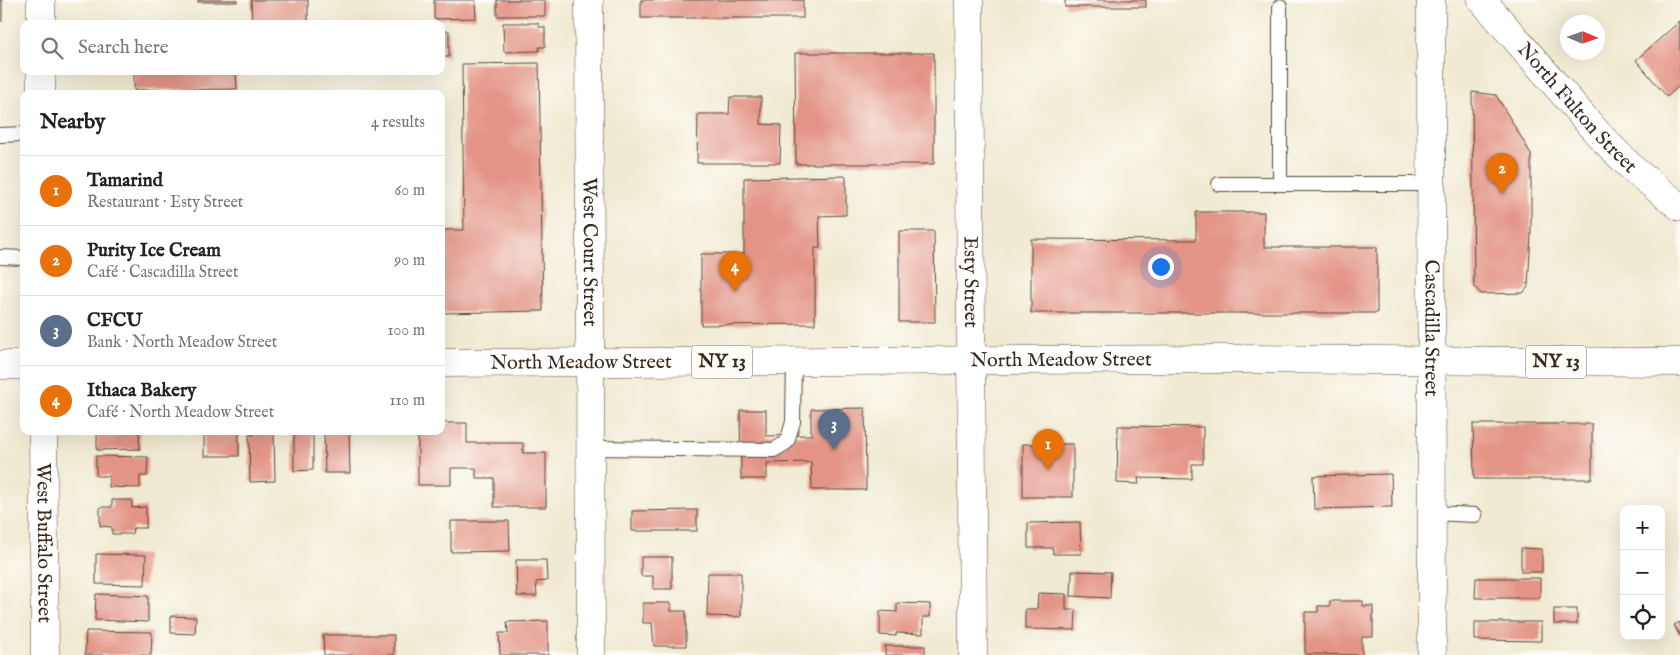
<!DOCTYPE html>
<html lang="en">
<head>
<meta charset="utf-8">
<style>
  :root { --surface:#fff; --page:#f2f2f2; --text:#222; --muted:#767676; --line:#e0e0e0; --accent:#0f766e }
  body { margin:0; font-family:"IM FELL English",serif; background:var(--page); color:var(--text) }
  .controls { position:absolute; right:15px; bottom:15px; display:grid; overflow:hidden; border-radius:10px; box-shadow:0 5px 20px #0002 }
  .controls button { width:45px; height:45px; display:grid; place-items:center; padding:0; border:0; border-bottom:1px solid var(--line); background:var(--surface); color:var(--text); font:25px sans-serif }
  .compass { position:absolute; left:1560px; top:15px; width:45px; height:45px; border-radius:50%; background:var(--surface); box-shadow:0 5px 20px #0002; rotate:92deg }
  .you { position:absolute; left:1160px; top:266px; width:18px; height:18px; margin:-12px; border:4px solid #fff; border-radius:50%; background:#1a73e8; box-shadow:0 0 0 8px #1a73e833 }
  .badge { display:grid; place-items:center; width:32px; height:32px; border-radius:50%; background:var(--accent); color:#fff; font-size:16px; font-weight:700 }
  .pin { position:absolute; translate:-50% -41px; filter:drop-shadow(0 1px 2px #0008) }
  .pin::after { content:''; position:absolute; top:26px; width:18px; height:15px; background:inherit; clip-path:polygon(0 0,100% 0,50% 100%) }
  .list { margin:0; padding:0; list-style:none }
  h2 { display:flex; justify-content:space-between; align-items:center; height:65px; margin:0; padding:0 20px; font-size:21px }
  h2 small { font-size:16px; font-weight:400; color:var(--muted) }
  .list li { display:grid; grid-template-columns:32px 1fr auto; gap:15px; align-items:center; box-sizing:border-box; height:70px; padding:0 20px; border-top:1px solid var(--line) }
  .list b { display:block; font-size:19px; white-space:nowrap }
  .list p { margin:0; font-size:16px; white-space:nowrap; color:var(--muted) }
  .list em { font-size:16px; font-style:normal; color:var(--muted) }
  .icon { flex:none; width:28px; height:28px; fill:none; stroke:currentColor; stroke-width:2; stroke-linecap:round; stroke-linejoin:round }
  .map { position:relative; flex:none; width:1680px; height:655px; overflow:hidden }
  .search { position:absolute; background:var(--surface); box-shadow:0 5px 20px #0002; left:20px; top:20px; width:425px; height:55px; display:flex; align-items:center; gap:12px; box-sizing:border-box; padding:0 18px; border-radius:10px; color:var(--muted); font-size:19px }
  .panel { position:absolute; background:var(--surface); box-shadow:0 5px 20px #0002; left:20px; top:90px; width:425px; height:345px; border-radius:10px }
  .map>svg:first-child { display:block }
  .building { fill:#e39486 }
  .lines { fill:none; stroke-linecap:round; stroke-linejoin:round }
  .service-casing { stroke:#564739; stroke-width:16 }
  .minor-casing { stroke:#564739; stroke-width:29 }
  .tertiary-casing { stroke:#564739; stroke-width:29 }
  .primary-casing { stroke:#564739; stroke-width:29 }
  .trunk-casing { stroke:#564739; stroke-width:29 }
  .service { stroke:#fff; stroke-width:14 }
  .minor { stroke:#fff; stroke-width:28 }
  .tertiary { stroke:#fff; stroke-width:28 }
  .primary { stroke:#fff; stroke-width:28 }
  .trunk { stroke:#fff; stroke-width:28 }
  .labels { text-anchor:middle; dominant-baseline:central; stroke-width:4; stroke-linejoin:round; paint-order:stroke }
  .shield { fill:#fdfcf7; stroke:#75695f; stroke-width:1 }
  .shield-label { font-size:19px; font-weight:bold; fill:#3b2a1e }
  .street-label { font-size:20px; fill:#3b2a1e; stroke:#fdfcf7 }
</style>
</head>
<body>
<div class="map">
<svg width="1680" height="655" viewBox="0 0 1680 655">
  <rect width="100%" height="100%" fill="#fdfcf7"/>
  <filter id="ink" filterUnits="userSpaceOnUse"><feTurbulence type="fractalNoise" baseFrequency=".02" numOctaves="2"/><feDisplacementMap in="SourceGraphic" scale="10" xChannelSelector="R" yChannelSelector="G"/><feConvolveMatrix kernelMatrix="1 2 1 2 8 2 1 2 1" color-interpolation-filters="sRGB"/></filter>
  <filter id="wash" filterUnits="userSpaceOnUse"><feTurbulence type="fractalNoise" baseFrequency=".0096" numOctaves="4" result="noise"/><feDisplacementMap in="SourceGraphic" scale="20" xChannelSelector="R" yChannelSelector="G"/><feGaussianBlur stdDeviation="1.12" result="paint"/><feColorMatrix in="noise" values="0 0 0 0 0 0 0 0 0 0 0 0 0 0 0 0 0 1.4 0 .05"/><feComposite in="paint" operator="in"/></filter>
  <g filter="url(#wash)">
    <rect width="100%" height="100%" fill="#f1ead2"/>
    <g id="blocks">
      <g class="building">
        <rect x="0" y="0" width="2" height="21"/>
        <rect x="198" y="0" width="39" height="2"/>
        <polygon points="251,0 308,0 308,21 252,22"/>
        <polygon points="434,0 475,0 476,18 434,19"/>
        <rect x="497" y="0" width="48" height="16"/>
        <rect x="641" y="0" width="162" height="18"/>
        <rect x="1065" y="0" width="81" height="7"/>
        <polygon points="1680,21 1680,85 1667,97 1636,60"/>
        <polygon points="503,23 538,23 539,27 545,27 545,47 539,47 539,51 504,52"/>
        <rect x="441" y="31" width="8" height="26"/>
        <polygon points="795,53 934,53 934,164 796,164"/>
        <polygon points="539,63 543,311 441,313 441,230 464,230 462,64"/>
        <polygon points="134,71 236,71 237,89 134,90"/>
        <polygon points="1472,92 1496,95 1531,154 1531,234 1528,287 1523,293 1481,294 1474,286"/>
        <polygon points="730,97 761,97 761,124 781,125 780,163 697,163 698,114 729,114"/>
        <polygon points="846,176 846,215 819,216 820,248 815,248 815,324 701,325 701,254 744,254 744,178"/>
        <polygon points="1196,212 1264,212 1264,247 1377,247 1377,313 1031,313 1031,239 1196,240"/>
        <polygon points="899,231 934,231 935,322 899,322"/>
        <polygon points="865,408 866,490 812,490 811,462 767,463 767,479 741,479 740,410 766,410 766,436 811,435 811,409"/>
        <polygon points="441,423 467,423 467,443 523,443 523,453 546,453 546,507 494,507 494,478 476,478 476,468 451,468 451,485 418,485 418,431 441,431"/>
        <polygon points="1473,424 1592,424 1592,479 1474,479"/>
        <polygon points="1118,426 1203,427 1203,464 1192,464 1192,479 1138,478 1139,484 1117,483"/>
        <polygon points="97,431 139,431 140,449 97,450"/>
        <rect x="204" y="431" width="35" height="25"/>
        <polygon points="254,431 274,431 275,481 250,482 249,435 254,435"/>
        <polygon points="294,431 313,431 313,470 294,471"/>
        <polygon points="324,431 349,431 350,473 325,473"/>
        <rect x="1023" y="444" width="50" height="53"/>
        <polygon points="96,456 148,457 147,476 140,476 140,488 109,487 109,476 96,476"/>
        <polygon points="1391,474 1392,507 1314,509 1313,476"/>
        <polygon points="112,500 132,500 132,508 146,507 146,528 133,528 132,534 112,534 112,527 100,526 100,507 112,507"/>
        <polygon points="697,510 697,531 632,531 632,511"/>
        <polygon points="451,521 509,521 510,551 451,552"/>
        <polygon points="1080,522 1081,554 1053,554 1053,548 1028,548 1028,523"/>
        <polygon points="1521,548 1542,549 1542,572 1521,572"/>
        <polygon points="96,554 146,555 145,585 96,584"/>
        <polygon points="641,557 672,557 672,589 653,589 653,576 641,576"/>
        <polygon points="516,560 546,560 547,581 536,582 537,596 517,596"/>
        <polygon points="1072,571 1111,572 1110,598 1071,596"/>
        <polygon points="708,573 741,573 741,617 707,616"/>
        <polygon points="1476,578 1540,578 1540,598 1475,598"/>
        <polygon points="1038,593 1066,594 1066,610 1076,610 1075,630 1025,629 1025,609 1037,609"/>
        <polygon points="96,594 148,596 148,622 95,620"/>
        <polygon points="1330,601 1363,601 1363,606 1373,606 1373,637 1362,637 1362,655 1305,654 1305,612 1318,612 1318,606 1330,606"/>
        <polygon points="643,603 671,603 671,611 686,611 686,646 654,646 652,623 643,623"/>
        <polygon points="897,603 930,604 930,617 923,617 923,634 896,633 896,636 880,635 880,611 897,612"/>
        <rect x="1554" y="609" width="23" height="15"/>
        <polygon points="171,616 196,617 195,634 171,633"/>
        <polygon points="548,621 548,655 500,655 499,633 508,633 507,622"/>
        <polygon points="1475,622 1541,622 1541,641 1475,640"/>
        <polygon points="1680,622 1680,636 1674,625"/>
        <polygon points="86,631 152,632 151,655 85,655"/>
        <polygon points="323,635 394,635 394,655 324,655"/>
        <rect x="885" y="646" width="40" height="9"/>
      </g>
    </g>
  </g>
  <g filter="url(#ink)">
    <use href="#blocks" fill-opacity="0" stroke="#564739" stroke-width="1"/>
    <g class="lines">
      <defs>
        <g id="service">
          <polyline points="1280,7 1280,184"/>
          <polyline points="0,135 24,134"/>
          <polyline points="1219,184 1431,184"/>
          <polyline points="0,257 24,258"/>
          <polyline points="590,448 774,450 787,442 793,422 794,361"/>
          <polyline points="1432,513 1475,515"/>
        </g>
        <g id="minor">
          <path id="s1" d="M 969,0 L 973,655"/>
        </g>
        <g id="tertiary">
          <path id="s2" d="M 589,0 L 591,655"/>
          <path id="s3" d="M 1431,0 L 1432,655"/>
          <path id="s4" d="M 43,431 L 45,655"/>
        </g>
        <g id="primary">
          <polyline points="41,0 41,24"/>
          <polyline points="41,71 41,94"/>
        </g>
        <g id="trunk">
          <path id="s5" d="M 1482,0 L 1600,136 L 1634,170 L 1680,207"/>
          <path id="s6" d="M 441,363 L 1230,359 L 1680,362"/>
          <polyline points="0,365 24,365"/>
        </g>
      </defs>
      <use href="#service" class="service-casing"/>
      <use href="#minor" class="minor-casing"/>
      <use href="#tertiary" class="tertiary-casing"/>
      <use href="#primary" class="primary-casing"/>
      <use href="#trunk" class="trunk-casing"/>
      <use href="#service" class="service"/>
      <use href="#minor" class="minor"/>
      <use href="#tertiary" class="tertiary"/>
      <use href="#primary" class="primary"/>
      <use href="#trunk" class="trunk"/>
    </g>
  </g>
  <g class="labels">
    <g class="shield">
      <rect x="692" y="345.5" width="60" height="33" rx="4"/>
      <rect x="1526" y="345.5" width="60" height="33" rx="4"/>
    </g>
    <g class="shield-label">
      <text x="722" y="362">NY 13</text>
      <text x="1556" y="362">NY 13</text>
    </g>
    <g class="street-label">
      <text stroke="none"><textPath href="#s5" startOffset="144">North Fulton Street</textPath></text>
      <text stroke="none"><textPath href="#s2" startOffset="252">West Court Street</textPath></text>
      <text stroke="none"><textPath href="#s1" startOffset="282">Esty Street</textPath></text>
      <text stroke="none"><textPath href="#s3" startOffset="328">Cascadilla Street</textPath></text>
      <text stroke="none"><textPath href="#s6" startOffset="620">North Meadow Street</textPath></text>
      <text stroke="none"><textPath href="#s6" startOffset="140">North Meadow Street</textPath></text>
      <text stroke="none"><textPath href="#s4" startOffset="112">West Buffalo Street</textPath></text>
    </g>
  </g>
</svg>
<div class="controls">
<button>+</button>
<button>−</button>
<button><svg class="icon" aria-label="locate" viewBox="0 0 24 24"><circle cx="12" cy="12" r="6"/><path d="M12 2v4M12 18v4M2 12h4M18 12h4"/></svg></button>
</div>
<svg class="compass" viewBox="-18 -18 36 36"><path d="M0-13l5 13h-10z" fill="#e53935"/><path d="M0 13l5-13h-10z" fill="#767676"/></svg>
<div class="you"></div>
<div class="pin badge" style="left:1048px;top:470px;background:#e8710a">1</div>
<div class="pin badge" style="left:1502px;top:194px;background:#e8710a">2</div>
<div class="pin badge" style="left:834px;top:450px;background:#5c6f8a">3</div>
<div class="pin badge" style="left:735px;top:292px;background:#e8710a">4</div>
<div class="search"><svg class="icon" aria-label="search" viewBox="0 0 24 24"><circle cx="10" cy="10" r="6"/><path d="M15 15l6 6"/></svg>Search here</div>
<section class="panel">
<h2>Nearby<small>4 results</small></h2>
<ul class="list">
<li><span class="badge" style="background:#e8710a">1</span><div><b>Tamarind</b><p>Restaurant · Esty Street</p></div><em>60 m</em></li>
<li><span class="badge" style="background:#e8710a">2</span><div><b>Purity Ice Cream</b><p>Café · Cascadilla Street</p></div><em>90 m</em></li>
<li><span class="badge" style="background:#5c6f8a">3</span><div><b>CFCU</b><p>Bank · North Meadow Street</p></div><em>100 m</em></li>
<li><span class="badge" style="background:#e8710a">4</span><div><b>Ithaca Bakery</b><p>Café · North Meadow Street</p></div><em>110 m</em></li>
</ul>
</section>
</div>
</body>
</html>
